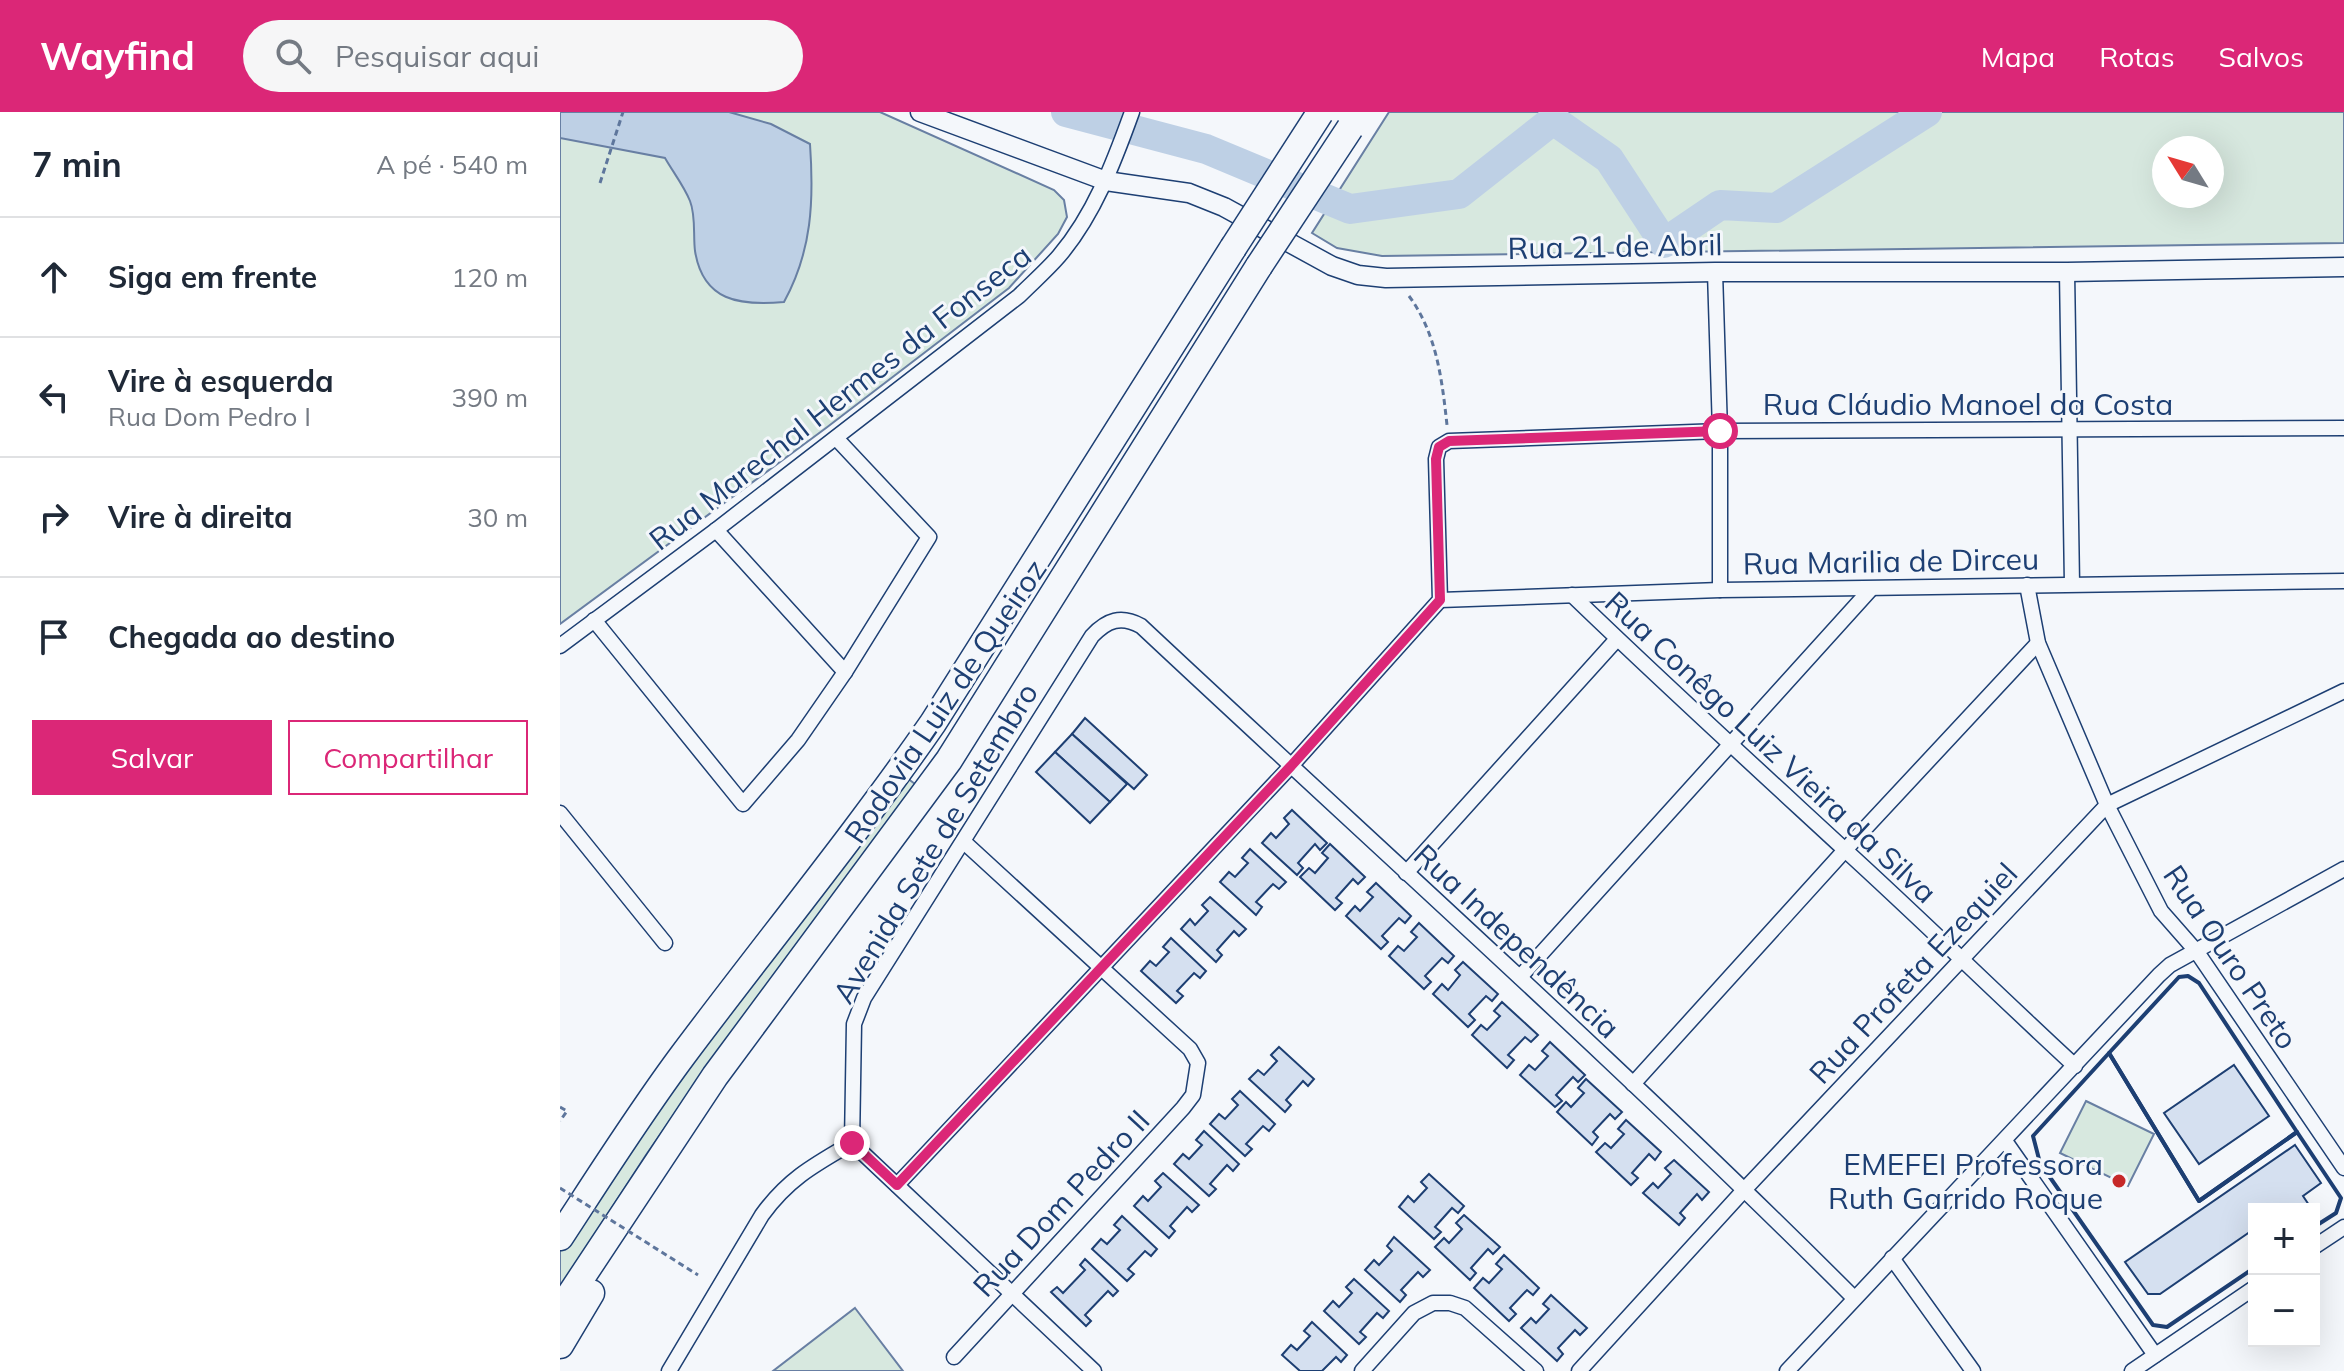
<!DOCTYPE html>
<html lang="pt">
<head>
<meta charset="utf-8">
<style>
  :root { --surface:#fff; --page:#f6f6f7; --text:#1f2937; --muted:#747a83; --line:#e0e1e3; --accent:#db2777 }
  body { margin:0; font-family:Mulish,sans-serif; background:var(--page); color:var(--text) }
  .controls { position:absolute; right:24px; bottom:24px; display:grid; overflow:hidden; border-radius:0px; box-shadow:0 8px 32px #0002 }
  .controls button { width:72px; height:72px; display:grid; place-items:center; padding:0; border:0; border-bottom:2px solid var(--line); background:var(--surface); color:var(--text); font:40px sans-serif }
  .compass { position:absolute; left:1592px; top:24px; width:72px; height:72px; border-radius:50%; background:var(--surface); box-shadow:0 8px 32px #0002; rotate:307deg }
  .stop { position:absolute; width:24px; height:24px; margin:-18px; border:6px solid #db2777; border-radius:50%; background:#fff }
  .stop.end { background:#db2777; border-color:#fff; box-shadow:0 2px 8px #0008 }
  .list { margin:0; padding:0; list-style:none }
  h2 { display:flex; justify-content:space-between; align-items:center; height:104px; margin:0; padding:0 32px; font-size:34px }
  h2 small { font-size:26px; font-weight:400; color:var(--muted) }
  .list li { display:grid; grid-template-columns:52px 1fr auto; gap:24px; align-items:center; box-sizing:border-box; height:120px; padding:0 32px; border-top:2px solid var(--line) }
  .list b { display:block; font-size:30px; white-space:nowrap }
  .list p { margin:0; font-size:26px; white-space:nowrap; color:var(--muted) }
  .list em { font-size:26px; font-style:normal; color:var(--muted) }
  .actions { display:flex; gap:16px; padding:24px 32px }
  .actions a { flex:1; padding:18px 0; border:2px solid var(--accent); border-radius:0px; text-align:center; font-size:28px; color:var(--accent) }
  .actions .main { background:var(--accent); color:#fff }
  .icon { flex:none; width:44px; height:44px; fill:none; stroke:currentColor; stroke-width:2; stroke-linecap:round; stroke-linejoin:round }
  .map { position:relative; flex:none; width:1784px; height:1259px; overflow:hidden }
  header { display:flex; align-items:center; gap:48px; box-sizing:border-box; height:112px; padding:0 40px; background:var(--accent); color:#fff }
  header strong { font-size:38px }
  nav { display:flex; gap:44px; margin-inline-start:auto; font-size:28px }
  .search { width:560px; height:72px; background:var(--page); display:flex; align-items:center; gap:20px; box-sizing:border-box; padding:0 28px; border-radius:44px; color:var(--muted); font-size:30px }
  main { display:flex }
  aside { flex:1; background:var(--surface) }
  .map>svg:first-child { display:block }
  .green { fill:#d7e8df; stroke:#687fa3; stroke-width:2; fill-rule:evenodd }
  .water { fill:#bed0e5; stroke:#687fa3; stroke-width:2 }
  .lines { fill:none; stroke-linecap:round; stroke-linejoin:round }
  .river { stroke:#bed0e5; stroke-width:30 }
  .building { fill:#d5e0f0; stroke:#1d3f73; stroke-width:2 }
  .minor-casing { stroke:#1d3f73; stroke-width:17 }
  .tertiary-casing { stroke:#1d3f73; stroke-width:21 }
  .motorway-casing { stroke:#1d3f73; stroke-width:29 }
  .path { stroke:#5e769c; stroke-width:3; stroke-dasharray:6 4; stroke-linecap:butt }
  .minor { stroke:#f4f7fb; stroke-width:14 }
  .tertiary { stroke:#f4f7fb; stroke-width:18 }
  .motorway { stroke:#f4f7fb; stroke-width:26 }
  .motorway-bridge-casing { stroke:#1d3f73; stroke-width:29; stroke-linecap:butt }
  .path-bridge { stroke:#5e769c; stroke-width:3; stroke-dasharray:6 4; stroke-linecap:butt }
  .motorway-bridge { stroke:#f4f7fb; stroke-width:26 }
  .wall { stroke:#1d3f73; stroke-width:4 }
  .route { stroke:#db2777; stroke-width:10 }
  .poi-dot { fill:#c62828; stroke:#f4f7fb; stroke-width:3 }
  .labels { text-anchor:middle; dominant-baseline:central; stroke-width:6; stroke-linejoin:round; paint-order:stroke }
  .street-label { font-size:30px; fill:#1d3f73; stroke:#f4f7fb }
  .poi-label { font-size:30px; fill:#1d3f73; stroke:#f4f7fb; text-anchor:end }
</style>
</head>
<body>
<header>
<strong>Wayfind</strong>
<div class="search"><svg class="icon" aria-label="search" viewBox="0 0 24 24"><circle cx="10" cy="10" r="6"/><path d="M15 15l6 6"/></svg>Pesquisar aqui</div>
<nav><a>Mapa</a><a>Rotas</a><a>Salvos</a></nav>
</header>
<main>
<aside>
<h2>7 min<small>A pé · 540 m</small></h2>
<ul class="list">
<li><svg class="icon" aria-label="ahead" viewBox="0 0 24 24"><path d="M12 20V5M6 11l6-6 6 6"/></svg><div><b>Siga em frente</b></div><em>120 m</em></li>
<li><svg class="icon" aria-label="left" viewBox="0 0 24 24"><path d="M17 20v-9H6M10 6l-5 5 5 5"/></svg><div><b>Vire à esquerda</b><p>Rua Dom Pedro I</p></div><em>390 m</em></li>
<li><svg class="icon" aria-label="right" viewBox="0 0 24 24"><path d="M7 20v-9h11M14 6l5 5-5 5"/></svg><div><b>Vire à direita</b></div><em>30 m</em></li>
<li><svg class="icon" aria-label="arrive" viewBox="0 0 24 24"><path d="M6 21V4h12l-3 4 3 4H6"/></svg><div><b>Chegada ao destino</b></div></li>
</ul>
<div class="actions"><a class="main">Salvar</a><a>Compartilhar</a></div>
</aside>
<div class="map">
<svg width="1784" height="1259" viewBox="0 0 1784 1259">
  <rect width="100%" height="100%" fill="#f4f7fb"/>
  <g class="green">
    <polygon points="0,0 320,0 494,78 504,88 507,105 498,122 449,176 266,316 0,512"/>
    <path d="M 829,0 L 1784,0 L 1784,131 L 822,144 L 777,136 L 752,121 ZM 1652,36 L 1652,84 L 1604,84 L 1604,36 Z"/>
    <polygon points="347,666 359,675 131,978 86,1043 0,1176 0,1137 101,992"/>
    <polygon points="1526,989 1594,1022 1568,1074 1500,1041"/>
    <polygon points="295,1196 343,1259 213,1259"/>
  </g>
  <path class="water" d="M 0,0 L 169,0 L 211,12 L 250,32 C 254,89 252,139 224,190 C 179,194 143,189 135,139 C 133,123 136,104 130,89 C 124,74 113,60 105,46 L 0,26 Z"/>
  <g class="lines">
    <polyline class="river" points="506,0 646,37 790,97 899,82 993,8 1049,47 1104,131 1160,93 1216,96 1367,0"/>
  </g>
  <g class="building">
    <polygon points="525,606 587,663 574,677 512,622"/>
    <polygon points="512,622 567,672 550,690 495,640"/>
    <polygon points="495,640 550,690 530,711 476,660"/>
    <polygon points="732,698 767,731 760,738 755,732 738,751 743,756 737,763 702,731 711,721 716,726 729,712 724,706"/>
    <polygon points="770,732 805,765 798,772 793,767 776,786 782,791 775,798 740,765 749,756 755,761 768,746 762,741"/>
    <polygon points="690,737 726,770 719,777 713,772 696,790 702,795 696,803 660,770 669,760 675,765 688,751 682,746"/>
    <polygon points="816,771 851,804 845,811 839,806 822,824 828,830 821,837 786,804 795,794 800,799 813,785 807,780"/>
    <polygon points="650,785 686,817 679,824 674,819 657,838 662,843 656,850 621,817 630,807 635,813 648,799 642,793"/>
    <polygon points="859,811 894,844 888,851 882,846 865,864 871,870 864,877 829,844 838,834 844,839 857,825 851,820"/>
    <polygon points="611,826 646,859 640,866 634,861 617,879 623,884 616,891 581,859 590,849 596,854 609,840 603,835"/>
    <polygon points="903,850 938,882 932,889 926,884 909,902 915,908 908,915 873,882 882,872 888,878 900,863 895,858"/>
    <polygon points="942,890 978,923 971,930 965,925 948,943 954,948 947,956 912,923 921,913 927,918 940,904 934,899"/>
    <polygon points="990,930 1025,963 1018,970 1013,965 996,983 1002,989 995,995 960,963 969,953 975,958 988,944 982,939"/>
    <polygon points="719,935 754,967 748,974 743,969 726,988 731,993 725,1000 689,967 698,958 704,963 717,949 711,943"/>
    <polygon points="1674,953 1709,1004 1639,1052 1604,1001"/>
    <polygon points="1026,967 1062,1000 1055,1007 1050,1002 1033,1020 1038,1025 1032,1033 997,1000 1006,990 1011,995 1024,981 1018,976"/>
    <polygon points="680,979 715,1012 709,1019 703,1014 686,1032 692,1037 685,1044 650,1012 659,1002 665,1007 678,993 672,987"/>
    <polygon points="1066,1008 1101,1040 1095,1048 1089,1042 1072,1061 1078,1066 1071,1073 1036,1040 1045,1031 1051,1036 1064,1022 1058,1017"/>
    <polygon points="644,1019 679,1052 673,1059 667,1053 650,1072 656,1077 649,1084 614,1052 623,1042 629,1047 642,1033 636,1028"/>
    <polygon points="1735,1033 1761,1071 1743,1084 1751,1096 1731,1097 1728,1093 1723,1097 1694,1097 1694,1117 1600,1182 1588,1182 1565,1150"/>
    <polygon points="1114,1048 1149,1080 1142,1088 1137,1082 1120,1101 1125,1106 1119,1113 1083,1081 1093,1071 1098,1076 1111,1062 1105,1056"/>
    <polygon points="603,1061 639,1093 632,1100 627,1095 610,1114 615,1119 609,1126 574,1094 583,1084 588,1089 601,1075 595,1069"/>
    <polygon points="869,1062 904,1094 898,1101 892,1096 875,1115 881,1120 874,1127 839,1095 848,1084 854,1090 867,1076 861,1070"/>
    <polygon points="904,1103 940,1135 933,1142 928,1137 911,1156 916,1161 910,1168 875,1135 884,1126 889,1131 902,1117 896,1111"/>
    <polygon points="562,1104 597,1137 591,1144 585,1139 568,1157 574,1162 567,1169 532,1137 541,1127 547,1132 560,1118 554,1113"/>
    <polygon points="834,1125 870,1158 863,1165 858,1160 841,1178 846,1183 840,1190 805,1158 814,1148 819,1153 832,1139 827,1134"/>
    <polygon points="944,1143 979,1176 973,1183 967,1178 950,1196 956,1202 949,1209 914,1176 923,1166 929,1171 942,1157 936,1152"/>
    <polygon points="525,1147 558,1179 553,1184 548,1179 525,1203 531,1209 526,1214 491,1180 497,1175 503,1181 525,1158 520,1153"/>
    <polygon points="794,1167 829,1199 823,1206 817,1201 800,1220 806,1225 799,1232 764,1199 773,1189 779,1195 792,1181 786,1175"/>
    <polygon points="991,1183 1027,1216 1020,1223 1015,1218 998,1236 1003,1242 997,1249 961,1216 971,1206 976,1211 989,1197 983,1192"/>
    <polygon points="752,1210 787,1243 781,1250 776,1245 762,1259 740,1259 722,1243 731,1233 737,1238 750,1224 744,1219"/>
  </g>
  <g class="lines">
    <defs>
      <g id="minor">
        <polyline points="1155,160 1160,319 1160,478"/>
        <polyline points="1507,160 1512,472"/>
        <polyline points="156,418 285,560"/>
        <polyline points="1467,473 1478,531 1547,693 1601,799 1637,840 1784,1056"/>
        <path d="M 1012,483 C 1101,569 1193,653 1284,737 C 1362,808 1437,882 1515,954"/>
        <polyline points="880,488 1160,478 1784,469"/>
        <polyline points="34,508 183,692 238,628 285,560 369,425 276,326"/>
        <path d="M 0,534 L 156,418 L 459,184 C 472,171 487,158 499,144 C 534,103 554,50 572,0"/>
        <polyline points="0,701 105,831"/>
        <polyline points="846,761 1057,527"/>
        <polyline points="960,865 1310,478"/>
        <polyline points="1073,972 1285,738 1478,531"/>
        <polyline points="1445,1029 1595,1243"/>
        <path d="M 292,1031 L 294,912 L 304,886 L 532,524 C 547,508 561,503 581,514 C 819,737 1063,955 1294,1186"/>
        <polyline points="292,1031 534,1259"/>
        <polyline points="337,1073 731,654 880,488 876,347 879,335 889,329 1160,319 1784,316"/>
        <polyline points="1754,1135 1784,1115"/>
        <polyline points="1332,1146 1413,1259"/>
        <polyline points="394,1245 623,996 633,983 638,951 630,937 404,730"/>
        <path d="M 109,1259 L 202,1103 C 228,1067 254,1053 292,1031"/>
        <polyline points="802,1259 854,1201 873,1191 890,1191 905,1196 976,1259"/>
        <polyline points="1019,1259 1185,1077 1547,693 1784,579"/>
        <polyline points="1227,1259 1599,863 1610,853 1784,757"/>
        <polyline points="1572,1259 1694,1176"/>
      </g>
      <polyline id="tertiary" points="360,0 546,69 629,81 664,95 772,154 798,163 826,166 1155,160 1507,160 1784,155"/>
      <g id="motorway">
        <path d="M 0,1125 C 40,1064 79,1002 123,943 C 206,832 294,725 373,611 L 673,136"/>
        <polyline points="0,1198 155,964 389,648 699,154"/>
        <polyline points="0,1233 31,1181"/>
      </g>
    </defs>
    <use href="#minor" class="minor-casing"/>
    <use href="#tertiary" class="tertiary-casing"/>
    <use href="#motorway" class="motorway-casing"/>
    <g class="path">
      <polyline points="40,71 63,0"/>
      <path d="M 849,184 C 877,222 882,268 887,313"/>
      <polyline points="0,995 7,999 0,1009"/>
    </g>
    <use href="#minor" class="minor"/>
    <use href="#tertiary" class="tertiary"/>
    <use href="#motorway" class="motorway"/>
    <defs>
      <g id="motorway-bridge">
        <polyline points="673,136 760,1"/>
        <polyline points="699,154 790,16"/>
      </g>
    </defs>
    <use href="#motorway-bridge" class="motorway-bridge-casing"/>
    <polyline class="path-bridge" points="0,1076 138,1163"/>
    <use href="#motorway-bridge" class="motorway-bridge"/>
    <g class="wall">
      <polygon points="1628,864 1639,871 1737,1020 1639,1089 1549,941 1619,865"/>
      <polyline points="1694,1156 1607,1215 1593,1213 1480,1051 1473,1024 1549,941 1639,1089 1737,1020 1781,1086 1776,1101 1754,1115"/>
    </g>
  </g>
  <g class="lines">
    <polyline class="route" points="292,1031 337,1073 731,654 880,488 876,347 879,335 889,329 1160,319"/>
  </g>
  <circle class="poi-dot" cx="1559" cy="1069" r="8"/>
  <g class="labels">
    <g class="street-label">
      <text transform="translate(1055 134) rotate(-1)">Rua 21 de Abril</text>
      <text transform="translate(280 285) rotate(-38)">Rua Marechal Hermes da Fonseca</text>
      <text x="1408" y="292">Rua Cláudio Manoel da Costa</text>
      <text transform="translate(1331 449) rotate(-1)">Rua Marilia de Dirceu</text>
      <text transform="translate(385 589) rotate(-56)">Rodovia Luiz de Queiroz</text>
      <text transform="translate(1211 635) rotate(43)">Rua Conêgo Luiz Vieira da Silva</text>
      <text transform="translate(375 731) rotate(-59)">Avenida Sete de Setembro</text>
      <text transform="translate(957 829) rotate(43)">Rua Independência</text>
      <text transform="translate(1671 845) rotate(56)">Rua Ouro Preto</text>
      <text transform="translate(1353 861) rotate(-47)">Rua Profeta Ezequiel</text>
      <text transform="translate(501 1091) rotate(-47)">Rua Dom Pedro II</text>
    </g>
    <g class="poi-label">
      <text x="1543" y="1052">EMEFEI Professora<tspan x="1543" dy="34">Ruth Garrido Roque</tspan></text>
    </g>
  </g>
</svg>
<div class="controls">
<button>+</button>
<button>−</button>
</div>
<svg class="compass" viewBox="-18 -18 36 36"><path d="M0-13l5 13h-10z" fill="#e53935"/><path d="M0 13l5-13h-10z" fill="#747a83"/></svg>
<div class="stop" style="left:1160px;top:319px"></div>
<div class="stop end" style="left:292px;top:1031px"></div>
</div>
</main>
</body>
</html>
